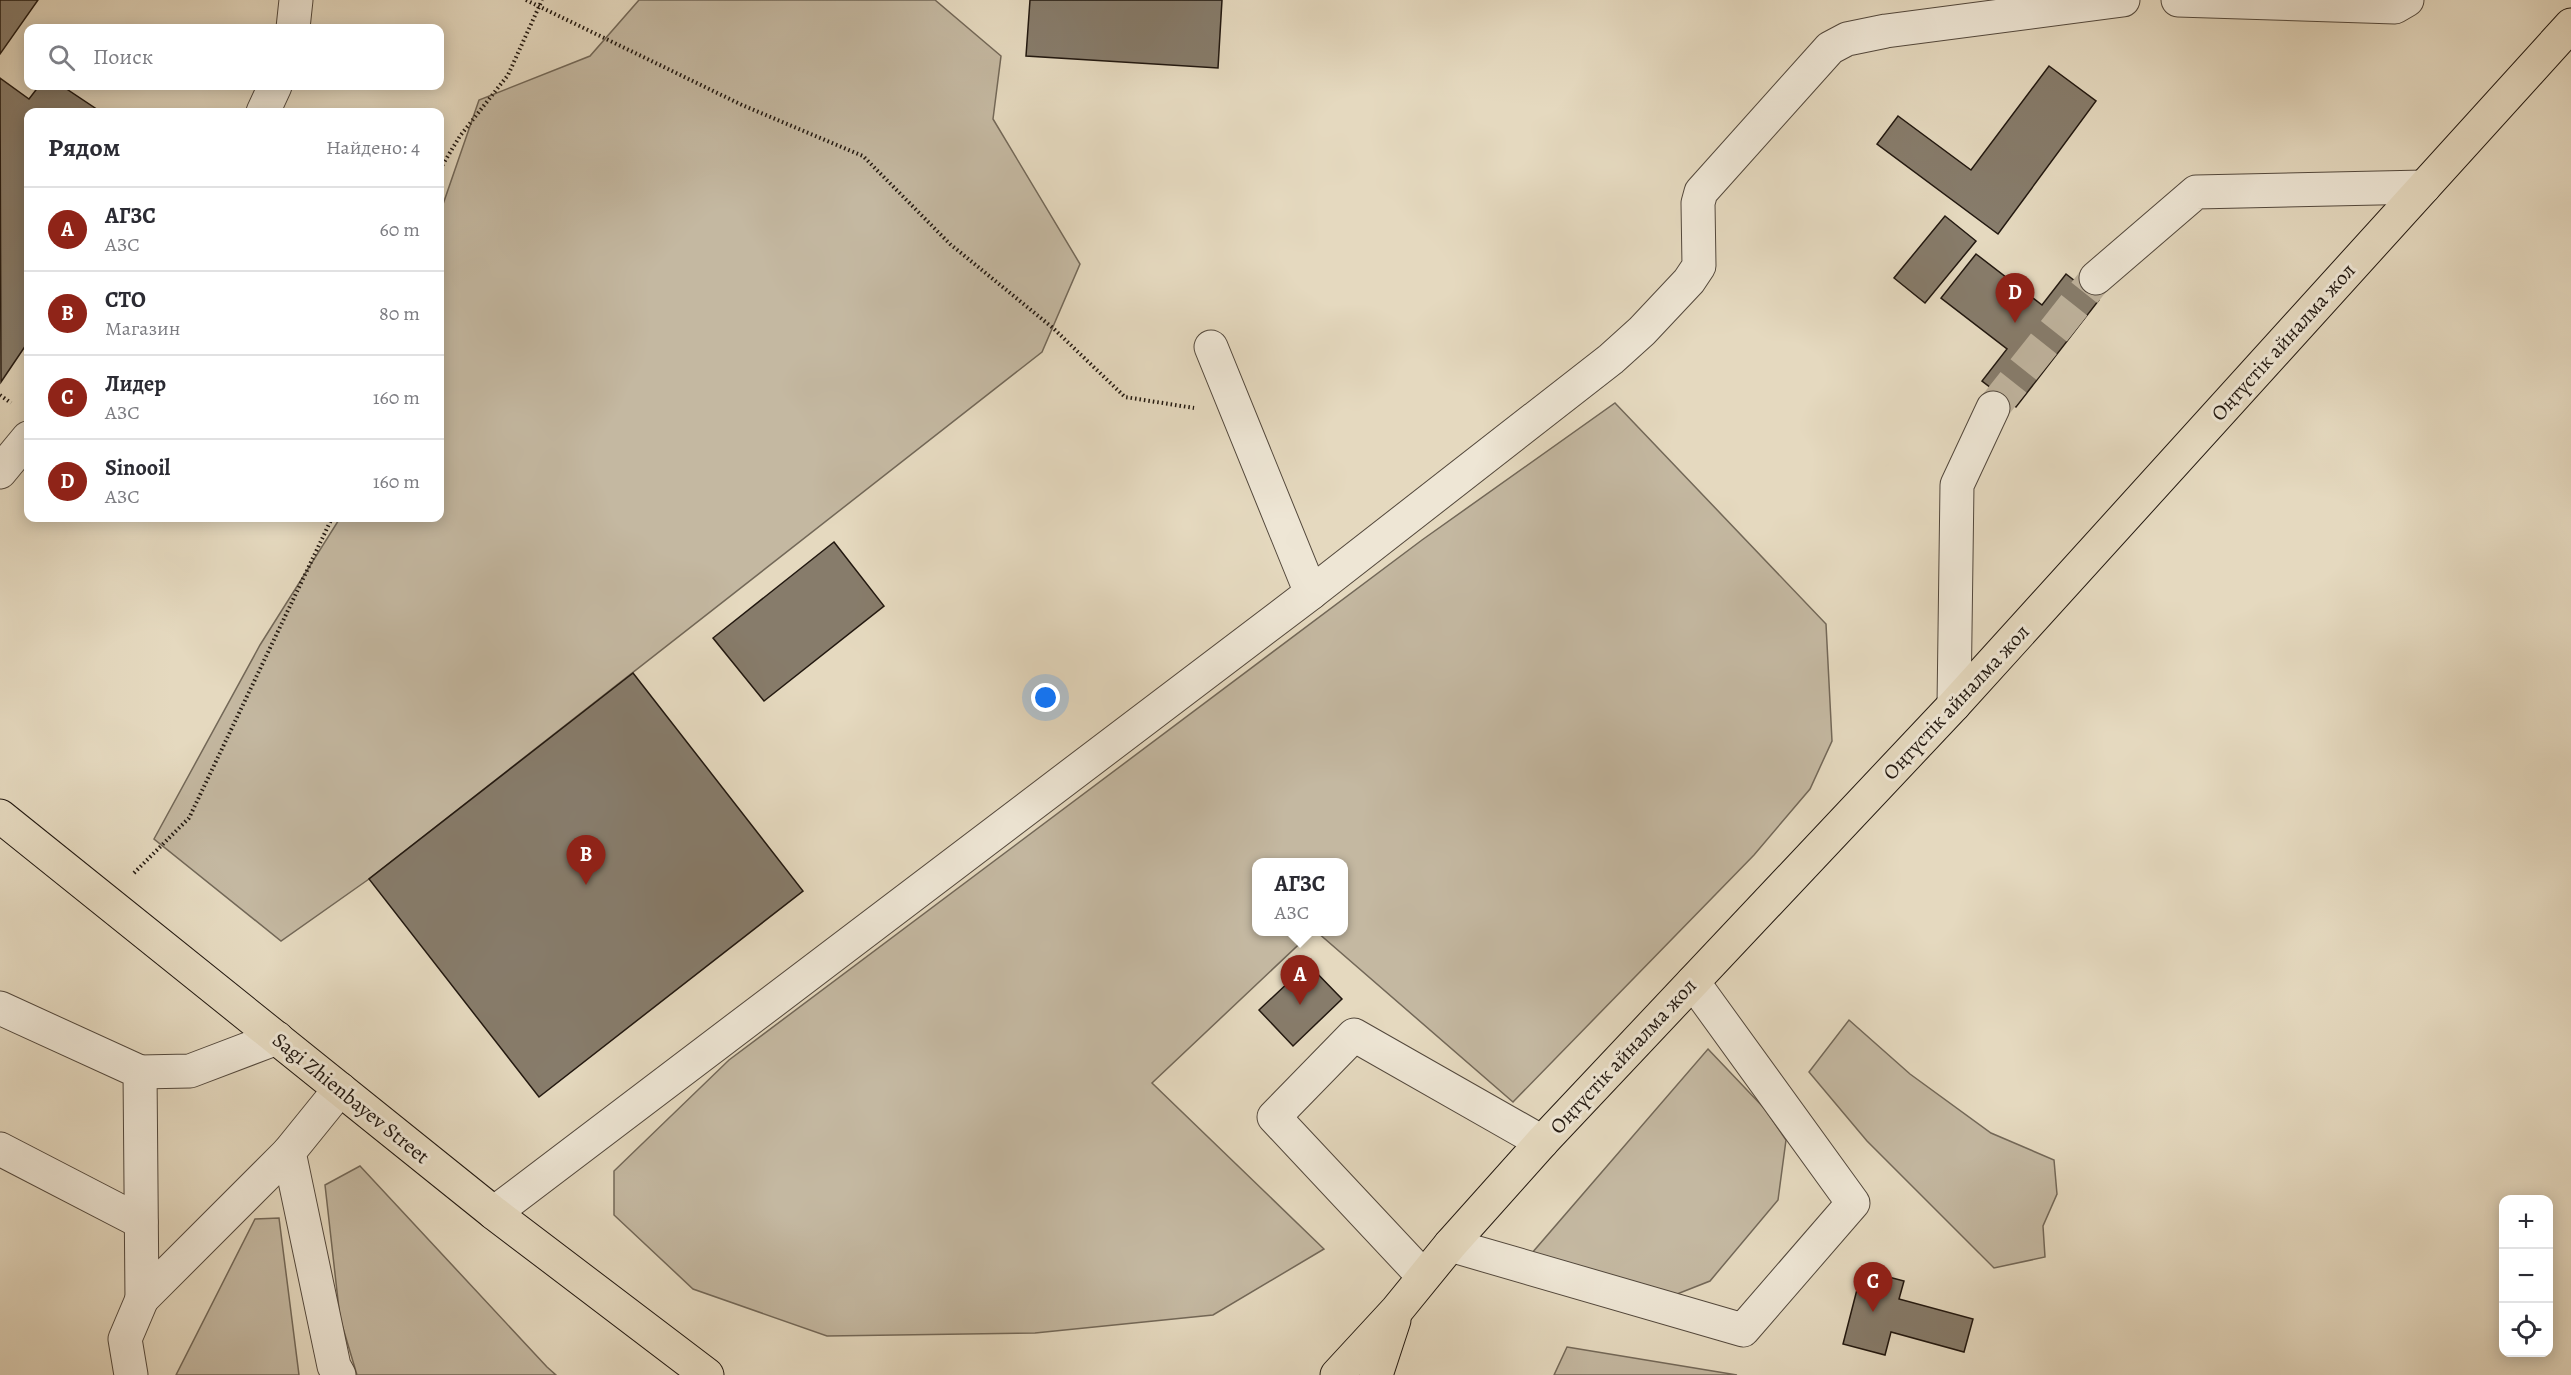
<!DOCTYPE html>
<html lang="ru">
<head>
<meta charset="utf-8">
<style>
  :root { --surface:#fff; --page:#f7f7f7; --text:#2b2b33; --muted:#7c7c81; --line:#e1e1e2; --accent:#8f2418 }
  body { margin:0; font-family:Alegreya,serif; background:var(--page); color:var(--text) }
  .controls { position:absolute; right:18px; bottom:18px; display:grid; overflow:hidden; border-radius:12px; box-shadow:0 3px 15px #0003 }
  .controls button { width:54px; height:54px; display:grid; place-items:center; padding:0; border:0; border-bottom:2px solid var(--line); background:var(--surface); color:var(--text); font:30px sans-serif }
  .you { position:absolute; left:1046px; top:698px; width:21px; height:21px; margin:-15px; border:4px solid #fff; border-radius:50%; background:#1a73e8; box-shadow:0 0 0 9px #1a73e833 }
  .badge { display:grid; place-items:center; width:39px; height:39px; border-radius:50%; background:var(--accent); color:#fff; font-size:20px; font-weight:700 }
  .pin { position:absolute; translate:-50% -50px; filter:drop-shadow(0 2px 3px #0008) }
  .pin::after { content:''; position:absolute; top:32px; width:21px; height:18px; background:inherit; clip-path:polygon(0 0,100% 0,50% 100%) }
  .popup { position:absolute; left:1252px; top:858px; width:96px; height:78px; box-sizing:border-box; display:grid; place-content:center; border-radius:12px; background:var(--surface); filter:drop-shadow(0 2px 4px #0005); font-size:20px; white-space:nowrap; color:var(--muted) }
  .popup b { font-size:22px; color:var(--text) }
  .popup::after { content:''; position:absolute; left:50%; top:100%; margin-left:-12px; border:12px solid transparent; border-top-color:var(--surface) }
  .list { margin:0; padding:0; list-style:none }
  h2 { display:flex; justify-content:space-between; align-items:center; height:78px; margin:0; padding:0 24px; font-size:26px }
  h2 small { font-size:20px; font-weight:400; color:var(--muted) }
  .list li { display:grid; grid-template-columns:39px 1fr auto; gap:18px; align-items:center; box-sizing:border-box; height:84px; padding:0 24px; border-top:2px solid var(--line) }
  .list b { display:block; font-size:22px; white-space:nowrap }
  .list p { margin:0; font-size:20px; white-space:nowrap; color:var(--muted) }
  .list em { font-size:20px; font-style:normal; color:var(--muted) }
  .icon { flex:none; width:33px; height:33px; fill:none; stroke:currentColor; stroke-width:2; stroke-linecap:round; stroke-linejoin:round }
  .map { position:relative; flex:none; width:2571px; height:1375px; overflow:hidden }
  .search { position:absolute; background:var(--surface); box-shadow:0 3px 15px #0003; left:24px; top:24px; width:420px; height:66px; display:flex; align-items:center; gap:15px; box-sizing:border-box; padding:0 21px; border-radius:12px; color:var(--muted); font-size:22px }
  .panel { position:absolute; background:var(--surface); box-shadow:0 3px 15px #0003; left:24px; top:108px; width:420px; height:414px; border-radius:12px }
  .map>svg:first-child { display:block }
  .green { fill:#c4b8a1; stroke:#736858; stroke-width:1.5 }
  .building { fill:#877c6b; stroke:#221810; stroke-width:1.5 }
  .lines { fill:none; stroke-linecap:round; stroke-linejoin:round }
  .minor-tunnel { stroke:#beb29c; stroke-width:33; stroke-dasharray:33 16; stroke-linecap:butt }
  .minor-casing { stroke:#53483c; stroke-width:35 }
  .major-casing { stroke:#221810; stroke-width:35 }
  .highway-casing { stroke:#221810; stroke-width:35 }
  .path { stroke:#221810; stroke-width:4; stroke-dasharray:1.5 3; stroke-linecap:butt }
  .minor { stroke:#eee6d5; stroke-width:33 }
  .major { stroke:#e5d9bf; stroke-width:33 }
  .highway { stroke:#e5d9bf; stroke-width:33 }
  .labels { text-anchor:middle; dominant-baseline:central; stroke-width:6; stroke-linejoin:round; paint-order:stroke }
  .street-label { font-size:21px; fill:#221810; stroke:#eee6d5 }
</style>
</head>
<body>
<div class="map">
<svg width="2571" height="1375" viewBox="0 0 2571 1375">
  <rect width="100%" height="100%" fill="#e5d9bf"/>
  <filter id="stains"><feTurbulence type="fractalNoise" baseFrequency=".00333" numOctaves="4"/><feColorMatrix values="0 0 0 0 .2 0 0 0 0 .09 0 0 0 0 .02 0 0 0 .5 -.17"/></filter>
  <radialGradient id="worn" r=".72"><stop offset=".6" stop-color="#630" stop-opacity="0"/><stop offset="1" stop-color="#630" stop-opacity=".3"/></radialGradient>
  <g class="green">
    <polygon points="639,0 935,0 1001,56 993,119 1080,264 1042,352 369,879 281,941 154,839 260,645 340,518 440,518 440,213 479,100 590,56"/>
    <polygon points="1615,403 1826,624 1832,741 1810,789 1754,855 1513,1102 1317,932 1344,932 1344,862 1256,862 1256,932 1312,932 1152,1083 1324,1249 1213,1315 1035,1333 827,1336 693,1289 614,1215 614,1171 729,1060 1422,540"/>
    <polygon points="1849,1020 1910,1074 1991,1133 2054,1160 2057,1194 2043,1226 2045,1257 1994,1268 1867,1141 1809,1072"/>
    <polygon points="1708,1049 1765,1109 1786,1140 1778,1200 1710,1281 1667,1298 1532,1253"/>
    <polygon points="360,1166 547,1367 556,1375 357,1375 340,1318 325,1185"/>
    <polygon points="279,1218 299,1375 176,1375 255,1219"/>
    <polygon points="1567,1347 1737,1375 1554,1375"/>
  </g>
  <g class="building">
    <polygon points="0,0 38,0 0,54"/>
    <polygon points="1030,0 1222,0 1218,68 1026,56"/>
    <polygon points="2049,66 2096,101 1998,234 1877,144 1898,116 1971,170"/>
    <polygon points="0,78 29,99 39,86 62,86 101,112 28,112 28,342 1,382"/>
    <polygon points="1945,216 1976,241 1925,303 1894,278"/>
    <polygon points="1976,254 2042,305 2066,274 2099,300 2016,407 1982,381 2007,349 1941,298"/>
    <polygon points="834,542 884,606 764,701 713,638"/>
    <polygon points="633,673 803,891 539,1097 369,879"/>
    <polygon points="1308,964 1342,999 1293,1046 1259,1010"/>
    <polygon points="1862,1270 1904,1281 1899,1299 1973,1319 1964,1352 1891,1332 1885,1355 1843,1344"/>
  </g>
  <g class="lines">
    <polyline class="minor-tunnel" points="1993,408 2096,278"/>
    <defs>
      <g id="minor">
        <polyline points="2178,0 2395,7 2407,0"/>
        <polyline points="293,28 296,0"/>
        <polyline points="263,112 275,86"/>
        <polyline points="2096,278 2196,192 2424,187"/>
        <polyline points="0,472 28,438"/>
        <polyline points="1311,593 1611,359 1642,331 1689,281 1699,266 1698,203 1701,192 1830,48 1847,39 1886,31 2123,0"/>
        <polyline points="1954,705 1957,485 1993,408"/>
        <polyline points="0,1008 140,1072 142,1299 289,1152"/>
        <polyline points="140,1072 190,1071 277,1038"/>
        <polyline points="0,1149 141,1222"/>
        <polyline points="494,1213 1311,593 1211,347"/>
        <polyline points="1450,1245 1743,1330 1853,1203 1693,982"/>
        <polyline points="1423,1276 1274,1117 1354,1035 1542,1142"/>
        <polyline points="131,1375 125,1339 142,1299"/>
        <polyline points="339,1375 334,1366 289,1152 340,1089"/>
      </g>
      <polyline id="major" points="0,816 494,1213 707,1375"/>
      <g id="highway">
        <polyline points="1337,1375 1397,1310 1450,1245 1542,1142 1954,705 2571,25"/>
        <polyline points="1376,1375 1394,1320"/>
      </g>
    </defs>
    <use href="#minor" class="minor-casing"/>
    <use href="#major" class="major-casing"/>
    <use href="#highway" class="highway-casing"/>
    <g class="path">
      <polyline points="526,0 742,105 863,156 950,244 1053,328 1125,397 1194,408"/>
      <polyline points="440,169 460,136 508,75 542,0"/>
      <polyline points="0,395 11,403"/>
      <polyline points="134,873 189,818 332,518"/>
    </g>
    <use href="#minor" class="minor"/>
    <use href="#major" class="major"/>
    <use href="#highway" class="highway"/>
  </g>
  <g class="labels">
    <g class="street-label">
      <text transform="translate(2283 342) rotate(-48)">Оңтүстік айналма жол</text>
      <text transform="translate(1956 702) rotate(-47)">Оңтүстік айналма жол</text>
      <text transform="translate(1623 1056) rotate(-47)">Оңтүстік айналма жол</text>
      <text transform="translate(351 1098) rotate(39)">Sagi Zhienbayev Street</text>
    </g>
  </g>
  <rect width="100%" height="100%" filter="url(#stains)"/>
  <rect width="100%" height="100%" fill="url(#worn)"/>
</svg>
<div class="controls">
<button>+</button>
<button>−</button>
<button><svg class="icon" aria-label="locate" viewBox="0 0 24 24"><circle cx="12" cy="12" r="6"/><path d="M12 2v4M12 18v4M2 12h4M18 12h4"/></svg></button>
</div>
<div class="you"></div>
<div class="pin badge" style="left:1300px;top:1005px">A</div>
<div class="popup"><b>АГЗС</b>АЗС</div>
<div class="pin badge" style="left:586px;top:885px">B</div>
<div class="pin badge" style="left:1873px;top:1312px">C</div>
<div class="pin badge" style="left:2015px;top:323px">D</div>
<div class="search"><svg class="icon" aria-label="search" viewBox="0 0 24 24"><circle cx="10" cy="10" r="6"/><path d="M15 15l6 6"/></svg>Поиск</div>
<section class="panel">
<h2>Рядом<small>Найдено: 4</small></h2>
<ul class="list">
<li><span class="badge">A</span><div><b>АГЗС</b><p>АЗС</p></div><em>60 m</em></li>
<li><span class="badge">B</span><div><b>СТО</b><p>Магазин</p></div><em>80 m</em></li>
<li><span class="badge">C</span><div><b>Лидер</b><p>АЗС</p></div><em>160 m</em></li>
<li><span class="badge">D</span><div><b>Sinooil</b><p>АЗС</p></div><em>160 m</em></li>
</ul>
</section>
</div>
</body>
</html>
